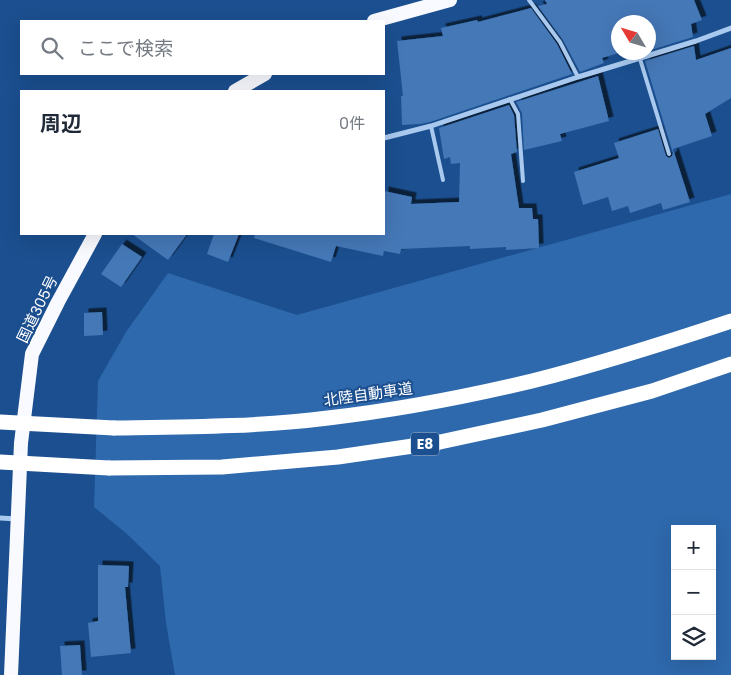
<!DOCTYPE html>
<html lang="ja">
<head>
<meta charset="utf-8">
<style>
  :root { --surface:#fff; --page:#f2f2f3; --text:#1f2937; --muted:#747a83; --line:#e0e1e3 }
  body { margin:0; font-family:Poppins,"Noto Sans JP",sans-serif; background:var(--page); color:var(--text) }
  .controls { position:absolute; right:15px; bottom:15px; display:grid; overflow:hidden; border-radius:0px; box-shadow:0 5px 20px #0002 }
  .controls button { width:45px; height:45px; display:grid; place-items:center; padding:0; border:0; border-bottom:1px solid var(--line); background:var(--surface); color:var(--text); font:25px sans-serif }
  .compass { position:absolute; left:611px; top:15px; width:45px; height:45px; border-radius:50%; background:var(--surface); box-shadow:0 5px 20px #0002; rotate:308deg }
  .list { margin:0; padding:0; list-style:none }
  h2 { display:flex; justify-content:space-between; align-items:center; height:65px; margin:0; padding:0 20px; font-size:21px }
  h2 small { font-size:16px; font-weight:400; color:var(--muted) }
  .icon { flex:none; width:28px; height:28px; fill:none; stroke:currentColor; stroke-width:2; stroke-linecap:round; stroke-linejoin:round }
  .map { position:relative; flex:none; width:731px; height:675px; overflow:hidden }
  .search { position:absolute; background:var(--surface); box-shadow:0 5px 20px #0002; left:20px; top:20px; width:365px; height:55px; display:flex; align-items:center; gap:12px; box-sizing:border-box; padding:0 18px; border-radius:0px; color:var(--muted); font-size:19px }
  .panel { position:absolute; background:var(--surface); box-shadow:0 5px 20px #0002; left:20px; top:90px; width:365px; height:145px; border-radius:0px }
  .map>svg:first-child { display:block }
  .green { fill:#2e69ad; fill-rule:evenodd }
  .building { fill:#4478b7; filter:url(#shadow) }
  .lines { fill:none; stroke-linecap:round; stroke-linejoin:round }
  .service { stroke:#a9c9ee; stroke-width:4 }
  .minor { stroke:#a9c9ee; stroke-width:5 }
  .trunk { stroke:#f8faff; stroke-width:14 }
  .motorway { stroke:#fff; stroke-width:15 }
  .motorway-bridge { stroke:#fff; stroke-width:15 }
  .labels { text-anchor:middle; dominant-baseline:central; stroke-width:4; stroke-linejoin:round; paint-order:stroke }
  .shield { fill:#1b4f8f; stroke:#bbcadd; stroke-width:1 }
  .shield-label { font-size:14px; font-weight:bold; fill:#fff }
  .street-label { font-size:15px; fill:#fff; stroke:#1b4f8f }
</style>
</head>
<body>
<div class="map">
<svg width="731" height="675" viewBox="0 0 731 675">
  <defs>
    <filter id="shadow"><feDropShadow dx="4.5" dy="-4.5" stdDeviation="0" flood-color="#0009"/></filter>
  </defs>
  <rect width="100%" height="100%" fill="#1b4f8f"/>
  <path class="green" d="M 731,194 L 731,675 L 175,675 L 166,623 L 160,566 L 127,534 L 94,507 L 98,381 L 126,332 L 168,273 L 297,315 ZM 675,529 L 712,529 L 712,656 L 675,656 Z"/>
  <g class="building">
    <polygon points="545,0 694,0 702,20 691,24 693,37 648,51 648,22 618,22 618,52 622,52 602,58 604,63 580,72 563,40 538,6 547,4"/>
    <polygon points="531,8 557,44 572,74 430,122 420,124 402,125 401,96 403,96 397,41 443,36 441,28 477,20 478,22"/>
    <polygon points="694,46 696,60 731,48 731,98 705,114 712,136 673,149 690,202 663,210 661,203 630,213 628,206 612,211 608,197 583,205 574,172 619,158 614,143 658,129 666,156 669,158 672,156 673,153 665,127 645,61"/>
    <polygon points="598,76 609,121 560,134 562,141 524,150 522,113 516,102"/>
    <polygon points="509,105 514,115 517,152 511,154 519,208 532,208 533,219 538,219 539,248 506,250 506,247 470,249 470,246 401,249 400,254 384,251 383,256 336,246 331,262 254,238 255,234 384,234 384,191 412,197 411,204 459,202 460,163 451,164 450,157 444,159 439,128"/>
    <polygon points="132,234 187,234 168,260"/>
    <polygon points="214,234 239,234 228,262 207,254"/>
    <polygon points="122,244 142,257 121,287 101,274"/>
    <polygon points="102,312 103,335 84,336 84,313"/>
    <polygon points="98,565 129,566 128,587 125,587 131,653 91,657 88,623 98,621"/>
    <polygon points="80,645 82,675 62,675 60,646"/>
  </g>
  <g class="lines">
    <g class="service">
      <polyline points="529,0 560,42 578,77"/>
      <polyline points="640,59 669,154"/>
      <polyline points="510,99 518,114 523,181"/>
      <polyline points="431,126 443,180"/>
    </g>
    <g class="minor">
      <polyline points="384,138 431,126 578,77 696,41 731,28"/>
      <polyline points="0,518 17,519"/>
    </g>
    <g class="trunk">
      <polyline points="374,21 450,0"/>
      <polyline points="235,91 265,74"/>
      <polyline points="11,675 21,443 32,354 58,302 95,234"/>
    </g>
    <g class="motorway">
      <path d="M 114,428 C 185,427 257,427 328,418 C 397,410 465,397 532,381 C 599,364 665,343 731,321"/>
      <polyline points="109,468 222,467 338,457 440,442 542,420 652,391 731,364"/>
    </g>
    <g class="motorway-bridge">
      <polyline points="0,422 114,428"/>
      <polyline points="0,462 109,468"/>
    </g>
  </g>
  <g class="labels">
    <rect class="shield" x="411" y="432.5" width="28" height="23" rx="4"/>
    <g class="shield-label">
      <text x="425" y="444">E8</text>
    </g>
    <g class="street-label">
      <text transform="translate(37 309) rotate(-64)">国道305号</text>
      <text transform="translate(368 394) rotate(-8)">北陸自動車道</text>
    </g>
  </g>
</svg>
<div class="controls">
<button>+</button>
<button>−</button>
<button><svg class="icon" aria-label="layers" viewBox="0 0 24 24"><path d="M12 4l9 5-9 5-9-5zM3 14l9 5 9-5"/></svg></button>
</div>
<svg class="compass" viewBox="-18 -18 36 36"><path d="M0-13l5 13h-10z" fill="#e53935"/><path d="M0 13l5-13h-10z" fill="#747a83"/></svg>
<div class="search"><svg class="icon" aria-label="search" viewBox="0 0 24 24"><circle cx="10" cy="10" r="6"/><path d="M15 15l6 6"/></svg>ここで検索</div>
<section class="panel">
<h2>周辺<small>0件</small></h2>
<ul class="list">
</ul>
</section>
</div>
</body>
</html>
